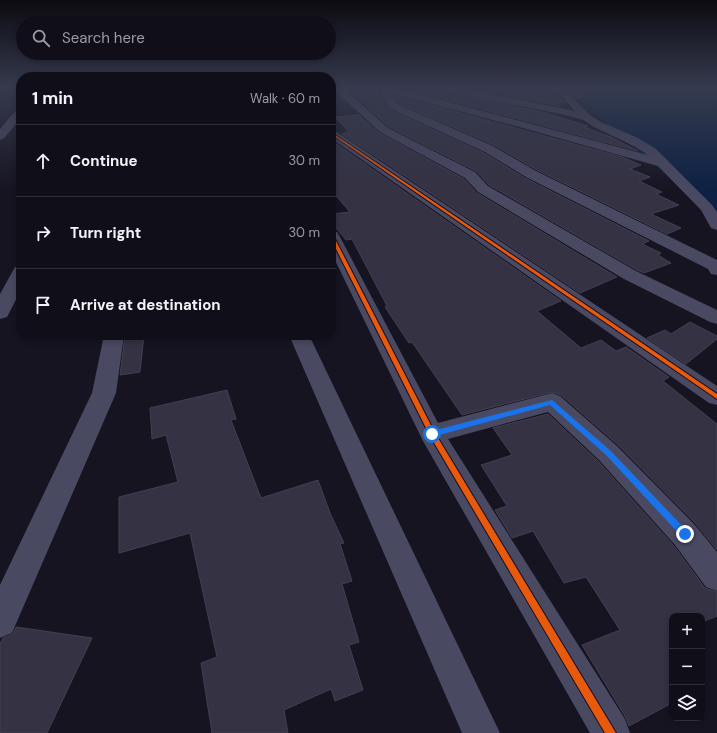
<!DOCTYPE html>
<html lang="en">
<head>
<meta charset="utf-8">
<style>
  :root { --surface:#100f19; --page:#1e1d26; --text:#f1f3f6; --muted:#9c9ca2; --line:#302f38 }
  body { margin:0; font-family:"DM Sans",sans-serif; background:var(--page); color:var(--text) }
  .controls { position:absolute; right:12px; bottom:12px; display:grid; overflow:hidden; border-radius:8px; box-shadow:0 2px 6px #0003 }
  .controls button { width:36px; height:36px; display:grid; place-items:center; padding:0; border:0; border-bottom:1px solid var(--line); background:var(--surface); color:var(--text); font:20px sans-serif }
  .stop { position:absolute; width:12px; height:12px; margin:-9px; border:3px solid #1a73e8; border-radius:50%; background:#fff }
  .stop.end { background:#1a73e8; border-color:#fff; box-shadow:0 1px 4px #0008 }
  .list { margin:0; padding:0; list-style:none }
  h2 { display:flex; justify-content:space-between; align-items:center; height:52px; margin:0; padding:0 16px; font-size:17px }
  h2 small { font-size:13px; font-weight:400; color:var(--muted) }
  .list li { display:grid; grid-template-columns:26px 1fr auto; gap:12px; align-items:center; box-sizing:border-box; height:72px; padding:0 16px; border-top:1px solid var(--line) }
  .list b { display:block; font-size:15px; white-space:nowrap }
  .list em { font-size:13px; font-style:normal; color:var(--muted) }
  .icon { flex:none; width:22px; height:22px; fill:none; stroke:currentColor; stroke-width:2; stroke-linecap:round; stroke-linejoin:round }
  .map { position:relative; flex:none; width:717px; height:733px; overflow:hidden }
  .search { position:absolute; background:var(--surface); box-shadow:0 2px 6px #0003; left:16px; top:16px; width:320px; height:44px; display:flex; align-items:center; gap:10px; box-sizing:border-box; padding:0 14px; border-radius:22px; color:var(--muted); font-size:15px }
  .panel { position:absolute; background:var(--surface); box-shadow:0 2px 6px #0003; left:16px; top:72px; width:320px; height:268px; border-radius:16px }
  .map>svg:first-child { display:block }
  .water { fill:#0d2144 }
  .building { fill:#343243; stroke:#433f54 }
  .lines { fill:none; stroke-linecap:round; stroke-linejoin:round }
  .street { fill:#4a4962; fill-rule:evenodd }
  .cycleway-casing { stroke:#130f26; stroke-width:2 }
  .cycleway { fill:#e8590c; fill-rule:evenodd }
  .route { fill:#1a73e8 }
</style>
</head>
<body>
<div class="map">
<svg width="717" height="733" viewBox="0 0 717 733">
  <rect width="100%" height="100%" fill="#161421"/>
  <polygon class="water" points="563,87 717,87 717,218"/>
  <g class="building">
    <polygon points="345,87 375,87 388,109 484,153 525,178 649,241 642,244 661,253 658,255 671,263 644,273 637,270 489,185 476,171 389,127"/>
    <polygon points="399,87 440,87 443,90 459,95 542,112 588,126 584,127 611,137 638,151"/>
    <polygon points="466,87 549,87 565,102 554,104 560,106"/>
    <polygon points="564,87 582,87 583,97 576,99"/>
    <polygon points="394,95 622,157 641,165 630,169 650,177 639,181 662,192 656,194 679,205 651,214 681,228 667,234 537,170 494,145 398,103"/>
    <polygon points="359,115 379,133 464,179 477,193 617,277 580,293 342,134 349,132 335,117"/>
    <polygon points="331,140 561,301 537,311 581,348 601,340 616,351 626,347 669,377 663,381 717,424 717,550 696,524 618,445 561,395 552,392 462,415 412,342 409,343 385,307 387,306 352,239 346,240 331,222 331,214 350,212 331,190"/>
    <polygon points="690,322 717,336 717,339 686,364 647,338 665,330 671,334"/>
    <polygon points="125,335 144,335 140,372 120,375"/>
    <polygon points="227,390 236,419 231,420 261,498 318,480 330,513 344,543 340,544 352,581 342,584 359,642 349,645 363,690 335,701 331,689 284,710 288,733 212,733 201,663 217,657 190,533 119,553 119,497 178,482 166,435 152,439 150,408"/>
    <polygon points="548,414 598,461 674,546 705,588 717,592 717,616 702,622 702,616 672,616 672,703 629,726 626,718 582,645 620,630 586,577 564,583 533,531 512,538 495,510 507,506 481,465 512,455 493,428"/>
    <polygon points="16,627 92,638 47,733 0,733 0,644 3,638 13,634"/>
  </g>
  <g class="lines">
    <g class="street">
      <polygon points="331,87 342,87 388,128 475,172 488,186 636,271 717,310 717,324 710,322 624,279 478,192 465,178 380,132"/>
      <path d="M 376,87 L 391,87 L 400,89 L 648,155 C 631,143 612,136 594,127 C 589,124 585,120 580,119 C 535,106 487,103 443,89 L 441,87 L 457,87 L 575,111 L 560,94 L 550,87 L 562,87 L 590,115 L 601,122 L 638,138 L 656,149 L 712,205 L 717,212 L 717,230 L 711,228 L 701,210 L 658,166 L 516,126 L 391,93 L 397,104 L 493,146 L 536,171 L 717,260 L 717,275 L 711,274 L 708,269 L 526,177 L 485,152 L 389,108 L 380,91 Z"/>
      <polygon points="21,108 21,118 4,138 0,140 0,129 17,109"/>
      <polygon points="331,130 335,131 717,386 717,405 709,403 331,138"/>
      <polygon points="331,230 337,232 339,235 438,423 552,393 560,396 617,446 695,525 717,552 717,591 706,587 675,545 599,460 548,412 448,439 625,719 630,733 590,733 423,441 331,252"/>
      <polygon points="21,266 21,290 7,317 0,319 0,294 15,267"/>
      <polygon points="104,335 124,335 116,393 12,633 0,638 0,585 92,393"/>
      <polygon points="289,335 309,335 500,733 462,733"/>
    </g>
    <defs>
      <g id="cycleway">
        <polygon points="331,132 717,394 717,399 331,134"/>
        <polygon points="331,234 333,235 435,433 616,733 605,733 430,436 331,239"/>
      </g>
    </defs>
    <use href="#cycleway" class="cycleway-casing"/>
    <use href="#cycleway" class="cycleway"/>
  </g>
  <linearGradient id="sky" x2="0" y2="1"><stop stop-color="#0c0b12"/><stop offset="0.46" stop-color="#363a4e"/><stop offset="1" stop-color="#363a4e" stop-opacity="0"/></linearGradient>
  <rect width="717" height="190" fill="url(#sky)"/>
  <polygon class="route" points="552,400 611,451 688,532 690,534 688,537 682,537 606,455 550,405 432,437 428,434 432,431"/>
</svg>
<div class="controls">
<button>+</button>
<button>−</button>
<button><svg class="icon" aria-label="layers" viewBox="0 0 24 24"><path d="M12 4l9 5-9 5-9-5zM3 14l9 5 9-5"/></svg></button>
</div>
<div class="stop" style="left:432px;top:434px"></div>
<div class="stop end" style="left:685px;top:534px"></div>
<div class="search"><svg class="icon" aria-label="search" viewBox="0 0 24 24"><circle cx="10" cy="10" r="6"/><path d="M15 15l6 6"/></svg>Search here</div>
<section class="panel">
<h2>1 min<small>Walk · 60 m</small></h2>
<ul class="list">
<li><svg class="icon" aria-label="ahead" viewBox="0 0 24 24"><path d="M12 20V5M6 11l6-6 6 6"/></svg><div><b>Continue</b></div><em>30 m</em></li>
<li><svg class="icon" aria-label="right" viewBox="0 0 24 24"><path d="M7 20v-9h11M14 6l5 5-5 5"/></svg><div><b>Turn right</b></div><em>30 m</em></li>
<li><svg class="icon" aria-label="arrive" viewBox="0 0 24 24"><path d="M6 21V4h12l-3 4 3 4H6"/></svg><div><b>Arrive at destination</b></div></li>
</ul>
</section>
</div>
</body>
</html>
